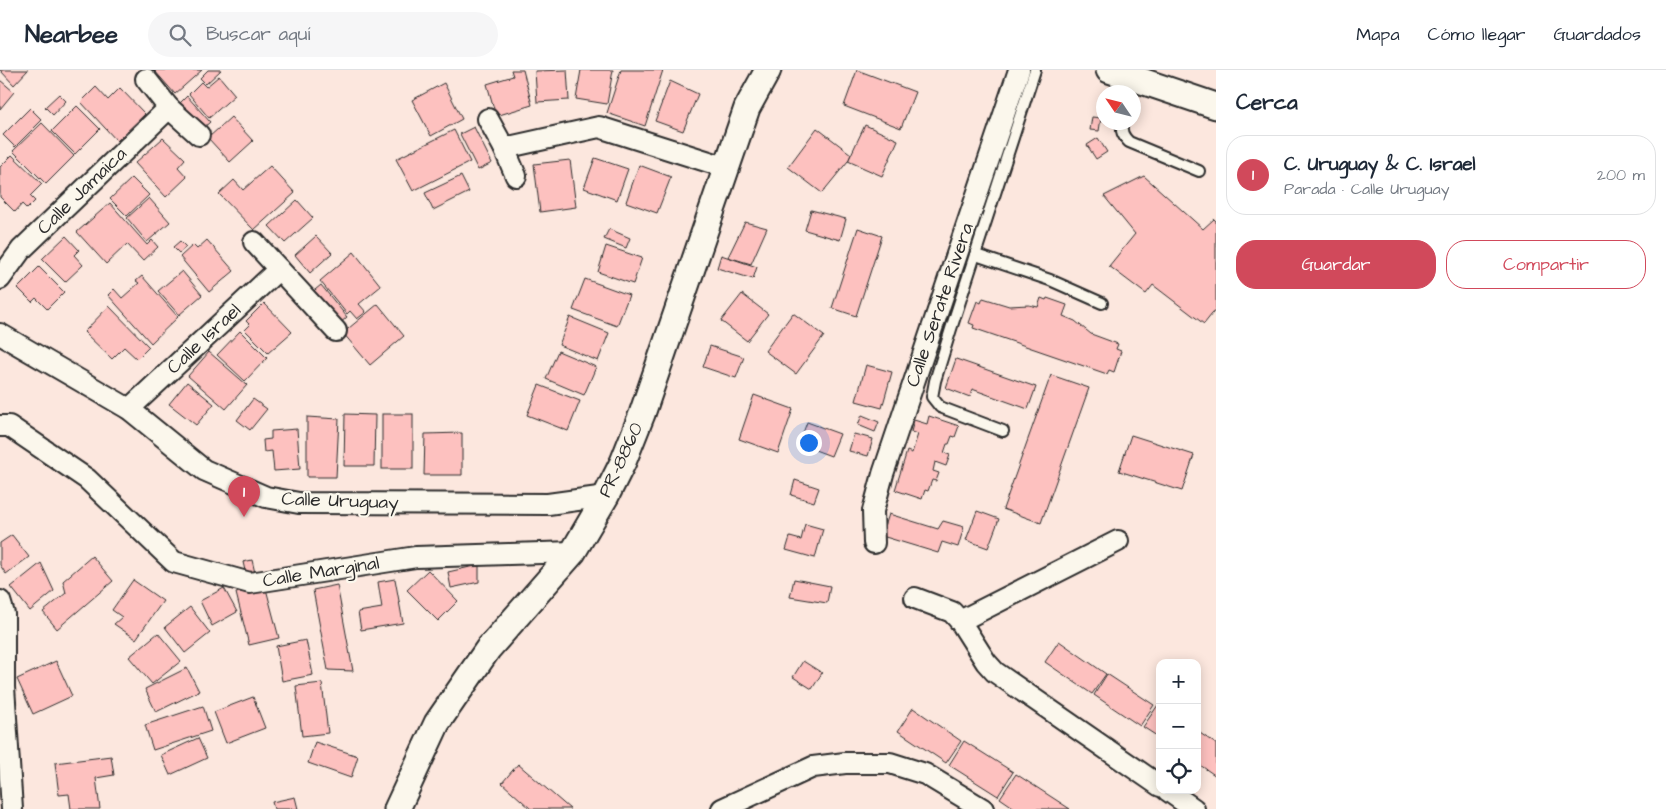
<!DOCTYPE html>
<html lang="es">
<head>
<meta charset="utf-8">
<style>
  :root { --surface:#fff; --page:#f6f6f7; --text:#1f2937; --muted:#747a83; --line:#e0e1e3; --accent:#d1495b }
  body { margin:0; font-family:"Architects Daughter",sans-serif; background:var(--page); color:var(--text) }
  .controls { position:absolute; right:15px; bottom:15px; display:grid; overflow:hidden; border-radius:10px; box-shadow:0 2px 12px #0003 }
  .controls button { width:45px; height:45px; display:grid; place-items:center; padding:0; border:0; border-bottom:1px solid var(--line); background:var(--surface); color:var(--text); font:25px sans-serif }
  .compass { position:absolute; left:1096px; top:15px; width:45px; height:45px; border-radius:50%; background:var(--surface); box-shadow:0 2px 12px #0003; rotate:305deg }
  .you { position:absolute; left:808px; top:372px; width:18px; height:18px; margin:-12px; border:4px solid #fff; border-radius:50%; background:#1a73e8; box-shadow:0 0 0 8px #1a73e833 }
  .badge { display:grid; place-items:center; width:32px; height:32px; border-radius:50%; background:var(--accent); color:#fff; font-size:16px; font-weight:700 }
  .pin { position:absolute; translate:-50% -41px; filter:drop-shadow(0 1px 2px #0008) }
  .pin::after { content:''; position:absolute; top:26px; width:18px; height:15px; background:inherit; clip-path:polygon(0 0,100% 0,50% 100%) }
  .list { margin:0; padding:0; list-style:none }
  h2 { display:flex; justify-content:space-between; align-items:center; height:65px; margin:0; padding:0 20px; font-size:21px }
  h2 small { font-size:16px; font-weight:400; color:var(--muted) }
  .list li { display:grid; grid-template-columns:32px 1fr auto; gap:15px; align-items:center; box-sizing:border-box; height:80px; margin:0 10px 10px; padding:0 10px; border:1px solid var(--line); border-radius:20px }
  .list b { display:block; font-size:19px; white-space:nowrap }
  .list p { margin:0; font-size:16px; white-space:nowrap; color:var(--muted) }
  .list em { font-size:16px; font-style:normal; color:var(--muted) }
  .actions { display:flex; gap:10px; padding:15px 20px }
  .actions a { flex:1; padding:11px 0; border:1px solid var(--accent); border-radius:20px; text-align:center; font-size:18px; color:var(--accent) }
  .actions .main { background:var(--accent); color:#fff }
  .icon { flex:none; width:28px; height:28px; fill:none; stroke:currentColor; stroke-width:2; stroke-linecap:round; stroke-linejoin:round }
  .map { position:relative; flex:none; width:1216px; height:739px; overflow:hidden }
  header { display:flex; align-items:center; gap:30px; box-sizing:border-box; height:70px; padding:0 25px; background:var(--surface); border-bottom:1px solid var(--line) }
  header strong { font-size:24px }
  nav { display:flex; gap:28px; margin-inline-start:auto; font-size:18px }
  .search { width:350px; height:45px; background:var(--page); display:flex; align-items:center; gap:12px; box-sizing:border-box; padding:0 18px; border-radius:28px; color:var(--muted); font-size:19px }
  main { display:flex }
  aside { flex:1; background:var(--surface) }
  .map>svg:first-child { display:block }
  .building { fill:#fdc1bf; stroke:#2b2b2b }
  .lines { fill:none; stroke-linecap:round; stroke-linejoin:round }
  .service-casing { stroke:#2b2b2b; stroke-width:14 }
  .minor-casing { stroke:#2b2b2b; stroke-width:24 }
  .tertiary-casing { stroke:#2b2b2b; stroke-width:29 }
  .service { stroke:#fbf7ec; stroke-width:10 }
  .minor { stroke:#fbf7ec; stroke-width:20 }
  .tertiary { stroke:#fbf7ec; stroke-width:25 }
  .labels { text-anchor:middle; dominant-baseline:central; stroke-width:4.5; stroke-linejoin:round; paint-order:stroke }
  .street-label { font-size:19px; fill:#2b2b2b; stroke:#fbf7ec }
</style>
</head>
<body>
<header>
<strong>Nearbee</strong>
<div class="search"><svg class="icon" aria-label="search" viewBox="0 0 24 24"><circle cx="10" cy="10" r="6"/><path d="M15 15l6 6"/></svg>Buscar aquí</div>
<nav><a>Mapa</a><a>Cómo llegar</a><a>Guardados</a></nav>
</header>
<main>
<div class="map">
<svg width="1216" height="739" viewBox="0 0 1216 739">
  <rect width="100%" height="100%" fill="#fce7de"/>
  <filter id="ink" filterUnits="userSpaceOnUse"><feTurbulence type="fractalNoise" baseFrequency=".02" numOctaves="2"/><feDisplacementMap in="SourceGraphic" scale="10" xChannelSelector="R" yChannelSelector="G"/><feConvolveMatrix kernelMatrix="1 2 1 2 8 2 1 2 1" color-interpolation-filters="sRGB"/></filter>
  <g filter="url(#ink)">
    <g class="building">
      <polygon points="0,0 28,0 14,15"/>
      <polygon points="154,0 202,0 175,24"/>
      <polygon points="208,0 221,0 206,14 200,8"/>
      <polygon points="511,0 523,0 532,35 496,46 487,14 513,6"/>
      <polygon points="567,0 569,30 537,32 535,1"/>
      <polygon points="581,0 613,0 607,34 576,29"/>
      <polygon points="621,0 663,0 645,56 607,43"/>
      <polygon points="857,0 915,22 901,58 844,36"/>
      <polygon points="219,6 235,25 209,48 189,24 201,12 206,17"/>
      <polygon points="0,10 14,22 0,39"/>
      <polygon points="670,11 698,24 683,61 655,51"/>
      <polygon points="444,13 462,49 431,66 412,30"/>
      <polygon points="96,17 108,30 120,18 145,44 117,71 81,32"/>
      <polygon points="59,24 66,31 53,45 45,37"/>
      <polygon points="187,26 210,52 202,59 179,34"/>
      <polygon points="77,36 100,59 75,84 52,61"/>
      <polygon points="30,38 42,50 15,77 3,65"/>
      <polygon points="231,47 253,71 230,92 208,68"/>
      <polygon points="1092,47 1101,48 1099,61 1090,60"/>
      <polygon points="42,53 74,86 46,114 13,81"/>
      <polygon points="865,55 898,70 882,106 848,91"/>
      <polygon points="474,57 492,93 478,100 460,64"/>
      <polygon points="817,58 851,84 848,91 822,123 788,97"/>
      <polygon points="454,60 470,92 413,121 396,89"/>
      <polygon points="163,68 185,89 178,97 187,107 166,127 135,93"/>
      <polygon points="1098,68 1107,82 1096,89 1087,75"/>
      <polygon points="12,85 42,114 30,126 35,131 27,139 22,134 15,142 0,127 0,97"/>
      <polygon points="595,88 628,99 617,130 584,118"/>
      <polygon points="570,90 576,137 540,142 534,94"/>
      <polygon points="639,95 671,107 657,143 626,132"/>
      <polygon points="270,96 295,123 254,160 219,124 234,110 243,120"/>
      <polygon points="461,106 469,122 433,140 425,123"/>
      <polygon points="1144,106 1203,159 1214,149 1216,151 1216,239 1204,254 1153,215 1146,224 1109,196 1135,164 1104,126"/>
      <polygon points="132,108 149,125 127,146 110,129"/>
      <polygon points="149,128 170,152 147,172 127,148"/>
      <polygon points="297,130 313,148 285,173 269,156"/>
      <polygon points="110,133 147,175 152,170 158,177 143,191 127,174 106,194 77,162"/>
      <polygon points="811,140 846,149 840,170 805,160"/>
      <polygon points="745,152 767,158 751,194 728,187"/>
      <polygon points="858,158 882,166 856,246 832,238"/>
      <polygon points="609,159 630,168 626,178 604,169"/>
      <polygon points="66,166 79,180 74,185 83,195 65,212 42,189"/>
      <polygon points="316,166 332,183 310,203 295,185"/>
      <polygon points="207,170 234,201 209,222 180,187 193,175 197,179"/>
      <polygon points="180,171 186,177 179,183 173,177"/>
      <polygon points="606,176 642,188 633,214 598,202"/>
      <polygon points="354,182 381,216 359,234 366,242 357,249 350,241 347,244 320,211"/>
      <polygon points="721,185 757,197 753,209 717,198"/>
      <polygon points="39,197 64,222 47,239 36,228 32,232 18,218"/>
      <polygon points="182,201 202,225 179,245 158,221"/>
      <polygon points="142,206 178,247 151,273 108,225 114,219 122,228 139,213 136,211"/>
      <polygon points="585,209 629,225 617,256 573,240"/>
      <polygon points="321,215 347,247 337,256 310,224"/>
      <polygon points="742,224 768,244 747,271 721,251"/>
      <polygon points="983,228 1009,236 1029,235 1038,237 1041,228 1046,230 1047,228 1067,235 1063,246 1075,251 1091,264 1118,274 1116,279 1121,281 1114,302 1109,300 1107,304 973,258 974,255 969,253 977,231 981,233"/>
      <polygon points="264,233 292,262 268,283 245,260 250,255 246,251"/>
      <polygon points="378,234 404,266 370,295 343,263"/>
      <polygon points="109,236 149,277 137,289 124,277 112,289 84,262"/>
      <polygon points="793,243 824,266 796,304 765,281"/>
      <polygon points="570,247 609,263 598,291 559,275"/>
      <polygon points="240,261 267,288 245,311 217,285"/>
      <polygon points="710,276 744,287 736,308 703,297"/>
      <polygon points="558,281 596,297 584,325 546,309"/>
      <polygon points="209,282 247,315 226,339 188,306"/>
      <polygon points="956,289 1036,317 1028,339 972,319 970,327 946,318"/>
      <polygon points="866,295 892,302 882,338 856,331"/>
      <polygon points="1051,305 1089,318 1041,453 1003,439"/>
      <polygon points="187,312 214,334 196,355 169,334"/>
      <polygon points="539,315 580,331 568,361 527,345"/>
      <polygon points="754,325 793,339 778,383 739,369"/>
      <polygon points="253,329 267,339 250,360 237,350"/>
      <polygon points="345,344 375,345 374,396 344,396"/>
      <rect x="382" y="344" width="31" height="55"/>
      <polygon points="862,345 879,352 875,362 858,355"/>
      <polygon points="929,346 959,356 955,367 952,366 949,374 947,374 944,383 950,385 946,396 935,392 933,401 939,403 936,411 932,410 928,421 925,420 922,429 895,420 907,381 912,383 918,364 911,362 914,350 927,354"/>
      <polygon points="307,347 339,349 336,407 307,407"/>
      <polygon points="807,352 840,364 831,386 799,374"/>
      <polygon points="297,359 300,399 274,401 272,381 264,382 263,370 271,369 271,361"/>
      <polygon points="462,363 462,405 424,405 425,364"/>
      <polygon points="854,364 873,369 868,386 849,381"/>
      <polygon points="1131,365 1194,385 1182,421 1119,401"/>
      <polygon points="795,410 819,418 814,432 791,425"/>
      <polygon points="977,441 999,449 988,478 966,470"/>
      <polygon points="889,444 938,459 943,451 964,457 958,477 942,472 938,483 882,466"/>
      <polygon points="805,454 823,459 815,488 786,480 790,467 801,470"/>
      <polygon points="12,465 29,487 6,504 0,495 0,473"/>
      <polygon points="92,486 113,511 57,559 43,542 66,523 63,511"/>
      <polygon points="252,490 255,503 246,505 243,492"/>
      <polygon points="41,493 54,521 30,541 11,517"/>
      <polygon points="479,495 479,512 451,518 448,502"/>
      <polygon points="428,500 458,531 438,551 407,520"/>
      <polygon points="395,509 403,553 361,560 358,542 382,538 378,512"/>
      <polygon points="794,509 830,516 827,533 790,527"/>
      <polygon points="133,510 163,531 136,569 114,554 122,547 112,540"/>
      <polygon points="265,515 279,568 249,575 236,523"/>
      <polygon points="337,515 353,601 328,600 313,520"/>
      <polygon points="224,518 237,542 212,556 200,531"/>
      <polygon points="190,537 210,563 185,583 165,557"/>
      <polygon points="158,563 181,591 152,614 129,587"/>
      <polygon points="306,570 313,605 282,611 276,576"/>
      <polygon points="1059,571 1106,604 1092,624 1045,592"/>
      <polygon points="56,591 72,626 33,644 17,609"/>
      <polygon points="803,591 822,603 812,619 793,607"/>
      <polygon points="187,598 199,621 156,642 145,619"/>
      <polygon points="1107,604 1154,635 1140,656 1094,625"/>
      <polygon points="322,613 328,663 302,666 296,616"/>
      <polygon points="253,627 265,658 226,673 214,642"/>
      <polygon points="1158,635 1160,636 1160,668 1143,657"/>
      <polygon points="203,636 211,661 153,680 145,655"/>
      <polygon points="913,638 961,671 946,693 898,661"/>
      <polygon points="1197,661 1216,674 1216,706 1197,693"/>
      <polygon points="198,668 207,688 170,705 161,685"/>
      <polygon points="964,671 1013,702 998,726 949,695"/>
      <polygon points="315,672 358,686 351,708 308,693"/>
      <polygon points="111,686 114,705 96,708 100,739 71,739 69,724 59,725 55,693"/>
      <polygon points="518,694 570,739 531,739 502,713"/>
      <polygon points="1016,704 1070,739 1016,739 1000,728"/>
      <polygon points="295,727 298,739 274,739 272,732"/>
    </g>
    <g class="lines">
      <defs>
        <g id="service">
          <path d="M 1123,52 C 1120,61 1123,66 1129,72 L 1199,101"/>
          <polyline points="976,185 1050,210 1102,233"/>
          <polyline points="1003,361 940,337 932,327 935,311 951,259 1035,0"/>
        </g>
        <g id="minor">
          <polyline points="146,9 169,38 199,65"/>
          <polyline points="488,49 504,78 516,106"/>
          <polyline points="504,78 599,57 725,97"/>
          <polyline points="254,172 336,261"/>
          <polyline points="0,209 21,180 169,38"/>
          <polyline points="0,264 129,339 204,400 266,427 299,433 548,434 606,426"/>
          <polyline points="129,339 279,199"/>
          <polyline points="0,356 9,356 87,409 174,492 250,513 416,487 573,482"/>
          <polyline points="1118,471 960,551 986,592 995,602 1160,716"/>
          <polyline points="874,473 873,441 883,404 1019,0"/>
          <polyline points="915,528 952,542 960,551"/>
          <polyline points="0,531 4,544 4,617 12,739"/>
          <polyline points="1167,720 1194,739"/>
          <polyline points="722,739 813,697 845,693 890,693 925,704 983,739"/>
        </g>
        <g id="tertiary">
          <polyline points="1109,0 1216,36"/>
          <polyline points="397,739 437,653 488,579 573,482 606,426 623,392 642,344 747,38 768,0"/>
        </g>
      </defs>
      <use href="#service" class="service-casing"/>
      <use href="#minor" class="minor-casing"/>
      <use href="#tertiary" class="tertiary-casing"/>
      <use href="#service" class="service"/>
      <use href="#minor" class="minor"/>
      <use href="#tertiary" class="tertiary"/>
    </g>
  </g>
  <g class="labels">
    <g class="street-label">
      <text transform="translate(82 121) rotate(-44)">Calle Jamaica</text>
      <text transform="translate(940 235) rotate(-71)">Calle Serate Rivera</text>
      <text transform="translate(204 269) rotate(-43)">Calle Israel</text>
      <text transform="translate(621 390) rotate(-65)">PR-8860</text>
      <text transform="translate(340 431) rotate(2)">Calle Uruguay</text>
      <text transform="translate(321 502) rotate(-9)">Calle Marginal</text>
    </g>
  </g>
</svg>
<div class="controls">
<button>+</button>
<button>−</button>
<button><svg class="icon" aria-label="locate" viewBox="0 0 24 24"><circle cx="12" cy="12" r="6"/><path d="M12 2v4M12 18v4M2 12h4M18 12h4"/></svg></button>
</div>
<svg class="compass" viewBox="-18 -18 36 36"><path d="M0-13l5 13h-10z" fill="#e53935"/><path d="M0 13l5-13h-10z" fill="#747a83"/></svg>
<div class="you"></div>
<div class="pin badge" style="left:244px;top:447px">1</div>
</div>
<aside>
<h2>Cerca<small></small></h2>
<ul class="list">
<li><span class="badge">1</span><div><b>C. Uruguay &amp; C. Israel</b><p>Parada · Calle Uruguay</p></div><em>200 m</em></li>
</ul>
<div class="actions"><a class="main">Guardar</a><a>Compartir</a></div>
</aside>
</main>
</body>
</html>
